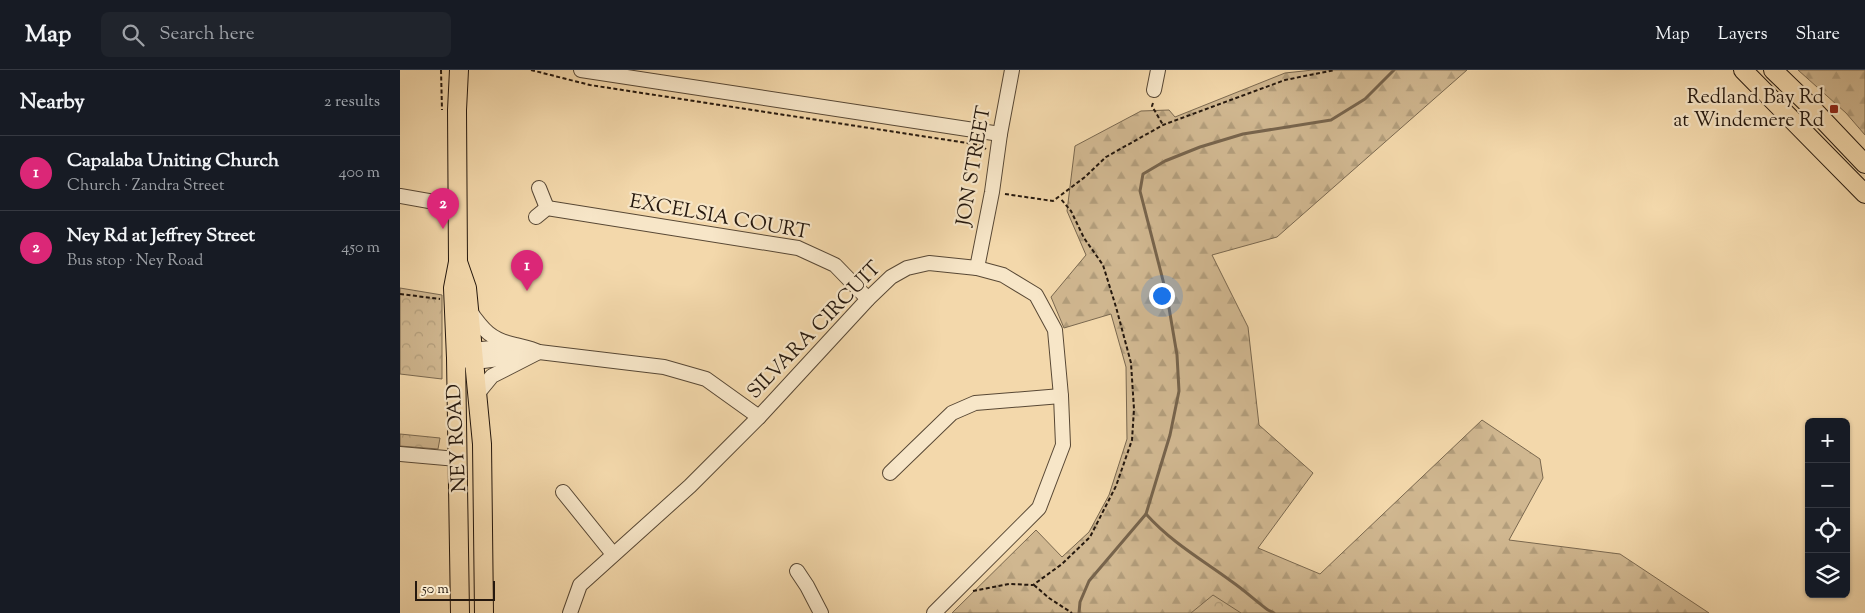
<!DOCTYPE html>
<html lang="en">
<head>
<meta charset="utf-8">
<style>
  :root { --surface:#171b24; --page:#20242c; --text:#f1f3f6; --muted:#9ea1a6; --line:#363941; --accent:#db2777 }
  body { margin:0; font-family:"Sorts Mill Goudy",serif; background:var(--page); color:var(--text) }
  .controls { position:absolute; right:15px; bottom:15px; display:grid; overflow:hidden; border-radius:8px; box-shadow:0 1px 4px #0004 }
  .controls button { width:45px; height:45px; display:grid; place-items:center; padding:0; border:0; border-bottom:1px solid var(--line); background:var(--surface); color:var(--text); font:25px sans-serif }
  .scale { position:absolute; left:15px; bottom:12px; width:80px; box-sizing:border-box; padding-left:5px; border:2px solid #25180e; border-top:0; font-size:14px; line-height:18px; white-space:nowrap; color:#25180e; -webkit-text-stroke:4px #f7e6c8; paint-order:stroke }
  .you { position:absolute; left:761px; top:225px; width:18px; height:18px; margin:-12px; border:4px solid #fff; border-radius:50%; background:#1a73e8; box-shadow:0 0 0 8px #1a73e833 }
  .badge { display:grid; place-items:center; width:32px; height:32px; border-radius:50%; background:var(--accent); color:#fff; font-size:16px; font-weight:700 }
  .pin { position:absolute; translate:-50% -41px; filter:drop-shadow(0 1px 2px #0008) }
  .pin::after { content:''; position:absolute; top:26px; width:18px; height:15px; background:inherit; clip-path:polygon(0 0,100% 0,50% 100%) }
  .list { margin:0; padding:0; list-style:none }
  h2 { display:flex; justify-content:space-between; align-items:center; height:65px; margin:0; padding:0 20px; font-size:21px }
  h2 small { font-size:16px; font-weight:400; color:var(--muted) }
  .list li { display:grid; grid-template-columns:32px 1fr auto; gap:15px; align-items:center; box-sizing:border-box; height:75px; padding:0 20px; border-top:1px solid var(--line) }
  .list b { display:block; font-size:19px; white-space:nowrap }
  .list p { margin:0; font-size:16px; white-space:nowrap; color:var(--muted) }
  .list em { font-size:16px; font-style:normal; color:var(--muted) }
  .icon { flex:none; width:28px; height:28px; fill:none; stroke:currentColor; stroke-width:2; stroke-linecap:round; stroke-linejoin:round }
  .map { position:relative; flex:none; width:1465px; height:543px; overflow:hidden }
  header { display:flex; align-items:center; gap:30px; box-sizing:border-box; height:70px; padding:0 25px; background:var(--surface); border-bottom:1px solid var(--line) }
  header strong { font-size:24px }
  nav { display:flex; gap:28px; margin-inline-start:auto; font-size:18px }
  .search { width:350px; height:45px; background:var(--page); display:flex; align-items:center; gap:12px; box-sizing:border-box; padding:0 18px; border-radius:8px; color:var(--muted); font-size:19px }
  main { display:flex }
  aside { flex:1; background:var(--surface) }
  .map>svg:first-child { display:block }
  .forest { fill:url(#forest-firs); stroke:#7a684f }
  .park { fill:url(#park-crowns); stroke:#7a684f }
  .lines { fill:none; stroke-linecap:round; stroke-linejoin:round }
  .stream { stroke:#77644c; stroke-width:3 }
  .minor-casing { stroke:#584835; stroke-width:16 }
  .major-casing { stroke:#25180e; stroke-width:20 }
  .path { stroke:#25180e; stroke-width:2; stroke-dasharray:4 2.5; stroke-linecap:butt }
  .minor { stroke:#f7e6c8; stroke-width:14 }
  .major { stroke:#f3d8ab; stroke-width:18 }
  .poi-dot { fill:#8f2418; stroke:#f7e6c8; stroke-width:2 }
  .labels { text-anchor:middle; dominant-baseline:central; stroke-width:4.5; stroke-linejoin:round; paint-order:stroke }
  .poi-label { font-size:20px; fill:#25180e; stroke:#f7e6c8; text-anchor:end }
  .street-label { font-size:20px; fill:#25180e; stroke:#f7e6c8 }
</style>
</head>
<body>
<header>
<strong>Map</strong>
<div class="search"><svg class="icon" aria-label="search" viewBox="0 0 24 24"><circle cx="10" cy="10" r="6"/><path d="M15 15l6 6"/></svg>Search here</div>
<nav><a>Map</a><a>Layers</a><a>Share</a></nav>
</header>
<main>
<aside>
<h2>Nearby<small>2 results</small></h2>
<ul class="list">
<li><span class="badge">1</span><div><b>Capalaba Uniting Church</b><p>Church · Zandra Street</p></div><em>400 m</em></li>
<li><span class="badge">2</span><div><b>Ney Rd at Jeffrey Street</b><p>Bus stop · Ney Road</p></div><em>450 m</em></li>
</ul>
</aside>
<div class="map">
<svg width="1465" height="543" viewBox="0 0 1465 543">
  <defs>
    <pattern id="forest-firs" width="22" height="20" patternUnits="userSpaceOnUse" patternTransform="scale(1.25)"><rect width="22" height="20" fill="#d0b790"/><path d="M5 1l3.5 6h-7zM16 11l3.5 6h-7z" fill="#b29d7b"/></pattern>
    <pattern id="park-crowns" width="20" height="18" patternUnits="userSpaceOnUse" patternTransform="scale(1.25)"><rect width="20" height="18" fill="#d0b790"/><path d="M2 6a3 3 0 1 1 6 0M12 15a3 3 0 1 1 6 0" fill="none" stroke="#b29d7b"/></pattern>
  </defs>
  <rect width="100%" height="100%" fill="#f3d8ab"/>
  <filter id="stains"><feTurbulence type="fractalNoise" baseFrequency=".004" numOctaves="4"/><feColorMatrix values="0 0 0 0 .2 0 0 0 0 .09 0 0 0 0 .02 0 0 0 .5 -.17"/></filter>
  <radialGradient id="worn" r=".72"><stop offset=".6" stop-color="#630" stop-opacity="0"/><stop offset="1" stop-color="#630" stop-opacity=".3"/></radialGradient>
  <g class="forest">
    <polygon points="913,0 1067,0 877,167 812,185 848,257 859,355 913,403 858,478 920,504 1082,350 1140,389 1143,408 1109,470 1220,484 1309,543 552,543 636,460 662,487 689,462 709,425 727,369 726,297 711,244 664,258 651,227 686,185 667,141 675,76 741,41 769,40 775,47 885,3"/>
    <polygon points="1398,0 1465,0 1465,65 1446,43"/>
  </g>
  <g class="park">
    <polygon points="0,218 42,225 42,309 0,304"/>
    <polygon points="0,364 40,368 38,379 0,376"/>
    <polygon points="813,525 841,543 791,543"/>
  </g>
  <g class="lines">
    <g class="stream">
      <path d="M 746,444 C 771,472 801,489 831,511 C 844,520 856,531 868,540 L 874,543"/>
      <polyline points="679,543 680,532 689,511 746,444 770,365 779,321 777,285 767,226 740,121 743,104 765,91 800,77 843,64 931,50 965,29 994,0"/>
    </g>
    <defs>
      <g id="minor">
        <polyline points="181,0 600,64"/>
        <polyline points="754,20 758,0"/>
        <polyline points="139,118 147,138"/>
        <polyline points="0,126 57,136"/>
        <polyline points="136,147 147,138 398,178 435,195 468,229"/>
        <polyline points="577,198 592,122 600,64 612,0"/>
        <path d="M 69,240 C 83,260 91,270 116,275 C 124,277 131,278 139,282 L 264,297 L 306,309 L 359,347"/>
        <polyline points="65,284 73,280 110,276"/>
        <polyline points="64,290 75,292 124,286"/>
        <polyline points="78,323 92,306 139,282"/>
        <polyline points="0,384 57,389"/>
        <polyline points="490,403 552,343 575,333 661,326"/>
        <polyline points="163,422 213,484"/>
        <polyline points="397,501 407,516 421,543"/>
        <polyline points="170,543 180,515 290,416 359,347 468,229 491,207 507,198 529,193 577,198 603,205 636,225 655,260 661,326 663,375 639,438 534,543"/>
      </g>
      <g id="major">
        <polyline points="59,0 57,40 58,192 53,218 56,288 60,543"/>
        <polyline points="1343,0 1465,124"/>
        <polyline points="1373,0 1407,33 1465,94"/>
        <polyline points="58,192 67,218 82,374 84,543"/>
      </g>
    </defs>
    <use href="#minor" class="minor-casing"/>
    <use href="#major" class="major-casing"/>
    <g class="path">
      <polyline points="41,0 42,40"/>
      <polyline points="131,0 190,15 580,75 586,79"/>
      <polyline points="753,33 752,36 763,55"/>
      <polyline points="605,124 653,131 685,107 706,87 763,55 885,10 935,0"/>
      <polyline points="0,224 40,229"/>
      <polyline points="634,515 649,528 672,543"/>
      <polyline points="573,521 609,514 633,515 662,494 690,467 716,416 732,370 734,339 731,293 716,237 703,195 684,168 671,141 660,128"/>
    </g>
    <use href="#minor" class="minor"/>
    <use href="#major" class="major"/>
  </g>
  <rect class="poi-dot" x="1429" y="34" width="10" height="10" rx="2.5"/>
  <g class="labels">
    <g class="poi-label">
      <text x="1424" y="28">Redland Bay Rd<tspan x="1424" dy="23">at Windemere Rd</tspan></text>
    </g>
    <g class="street-label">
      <text transform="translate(575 96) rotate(-80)">JON STREET</text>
      <text transform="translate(319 148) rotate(10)">EXCELSIA COURT</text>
      <text transform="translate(415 261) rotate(-46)">SILVARA CIRCUIT</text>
      <text transform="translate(58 368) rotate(-93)">NEY ROAD</text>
    </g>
  </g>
  <rect width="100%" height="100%" filter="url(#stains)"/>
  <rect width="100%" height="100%" fill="url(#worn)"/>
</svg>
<div class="controls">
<button>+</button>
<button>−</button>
<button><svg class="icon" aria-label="locate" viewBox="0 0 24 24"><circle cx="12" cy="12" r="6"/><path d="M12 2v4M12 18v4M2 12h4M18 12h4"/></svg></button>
<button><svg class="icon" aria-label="layers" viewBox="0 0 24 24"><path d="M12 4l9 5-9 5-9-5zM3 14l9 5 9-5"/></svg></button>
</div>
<div class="scale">50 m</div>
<div class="you"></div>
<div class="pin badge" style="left:127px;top:221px">1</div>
<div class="pin badge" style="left:43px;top:159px">2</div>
</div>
</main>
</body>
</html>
